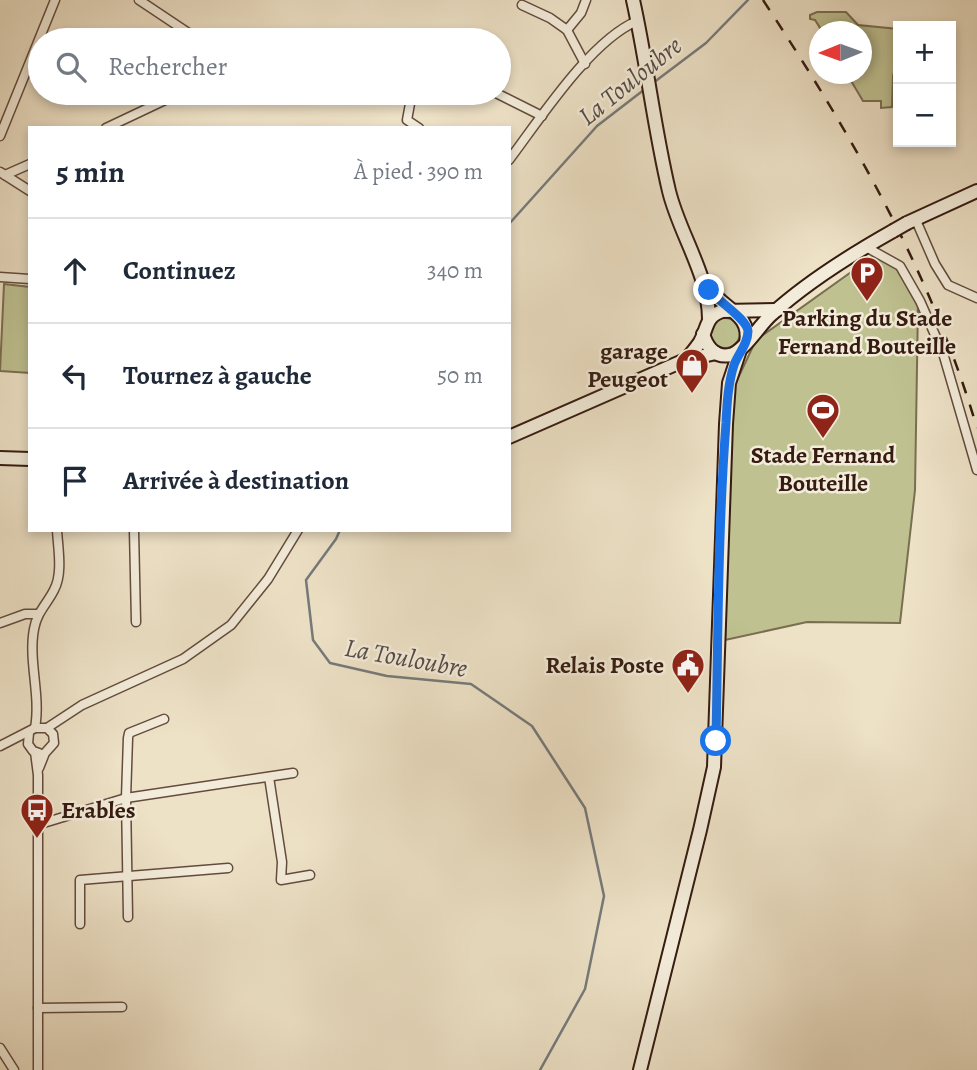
<!DOCTYPE html>
<html lang="fr">
<head>
<meta charset="utf-8">
<style>
  :root { --surface:#fff; --page:#f6f6f7; --text:#1f2937; --muted:#747a83; --line:#e0e1e3 }
  body { margin:0; font-family:Alegreya,serif; background:var(--page); color:var(--text) }
  .controls { position:absolute; right:21px; top:21px; display:grid; overflow:hidden; border-radius:0px; box-shadow:0 4px 10px #0003 }
  .controls button { width:63px; height:63px; display:grid; place-items:center; padding:0; border:0; border-bottom:2px solid var(--line); background:var(--surface); color:var(--text); font:35px sans-serif }
  .compass { position:absolute; left:809px; top:21px; width:63px; height:63px; border-radius:50%; background:var(--surface); box-shadow:0 4px 10px #0003; rotate:269deg }
  .stop { position:absolute; width:21px; height:21px; margin:-16px; border:5px solid #1a73e8; border-radius:50%; background:#fff }
  .stop.end { background:#1a73e8; border-color:#fff; box-shadow:0 2px 7px #0008 }
  .list { margin:0; padding:0; list-style:none }
  h2 { display:flex; justify-content:space-between; align-items:center; height:91px; margin:0; padding:0 28px; font-size:30px }
  h2 small { font-size:23px; font-weight:400; color:var(--muted) }
  .list li { display:grid; grid-template-columns:46px 1fr auto; gap:21px; align-items:center; box-sizing:border-box; height:105px; padding:0 28px; border-top:2px solid var(--line) }
  .list b { display:block; font-size:26px; white-space:nowrap }
  .list em { font-size:23px; font-style:normal; color:var(--muted) }
  .icon { flex:none; width:38px; height:38px; fill:none; stroke:currentColor; stroke-width:2; stroke-linecap:round; stroke-linejoin:round }
  .map { position:relative; flex:none; width:977px; height:1070px; overflow:hidden }
  .search { position:absolute; background:var(--surface); box-shadow:0 4px 10px #0003; left:28px; top:28px; width:483px; height:77px; display:flex; align-items:center; gap:18px; box-sizing:border-box; padding:0 24px; border-radius:38px; color:var(--muted); font-size:26px }
  .panel { position:absolute; background:var(--surface); box-shadow:0 4px 10px #0003; left:28px; top:126px; width:483px; height:406px; border-radius:0px }
  .map>svg:first-child { display:block }
  .green { fill:#bfc191; stroke:#7a6e51; stroke-width:2 }
  .lines { fill:none; stroke-linecap:round; stroke-linejoin:round }
  .stream { stroke:#757a7b; stroke-width:2.5 }
  .street-casing { stroke:#634c3e; stroke-width:11 }
  .secondary-casing { stroke:#351b11; stroke-width:16 }
  .street { stroke:#f3ecda; stroke-width:8 }
  .secondary { stroke:#f3ecda; stroke-width:12 }
  .rail { stroke:#351b11; stroke-width:2.5; stroke-dasharray:12 12; stroke-linecap:butt }
  .secondary-bridge-casing { stroke:#351b11; stroke-width:16; stroke-linecap:butt }
  .secondary-bridge { stroke:#f3ecda; stroke-width:12 }
  .route { stroke:#1a73e8; stroke-width:9 }
  .labels { text-anchor:middle; dominant-baseline:central; stroke-width:5; stroke-linejoin:round; paint-order:stroke }
  .poi-label { font-size:24px; font-weight:bold; fill:#351b11; stroke:#f3ecda }
  .water-label { font-size:26px; font-style:italic; fill:#554b46; stroke:#f3ecda }
</style>
</head>
<body>
<div class="map">
<svg width="977" height="1070" viewBox="0 0 977 1070">
  <rect width="100%" height="100%" fill="#ede1c6"/>
  <filter id="stains"><feTurbulence type="fractalNoise" baseFrequency=".00286" numOctaves="4"/><feColorMatrix values="0 0 0 0 .2 0 0 0 0 .09 0 0 0 0 .02 0 0 0 .5 -.17"/></filter>
  <radialGradient id="worn" r=".72"><stop offset=".6" stop-color="#630" stop-opacity="0"/><stop offset="1" stop-color="#630" stop-opacity=".3"/></radialGradient>
  <g class="green">
    <polygon points="817,12 846,12 858,25 898,29 898,56 893,76 892,107 881,108 881,101 863,101 847,74 862,74 862,32 822,31 815,20 810,19 810,15"/>
    <polygon points="875,255 898,268 918,305 915,490 900,623 807,622 725,640 732,391 756,340"/>
    <polygon points="4,284 30,287 30,373 0,371"/>
    <circle cx="725" cy="333" r="15"/>
  </g>
  <g class="lines">
    <g class="stream">
      <polyline points="653,83 706,43 748,0"/>
      <polyline points="509,224 597,126 645,89"/>
      <polyline points="340,530 336,539 306,580 313,640 330,663 387,676 471,684 532,726 585,808 604,896 585,989 540,1070"/>
    </g>
    <defs>
      <g id="street">
        <polyline points="139,0 199,40"/>
        <polyline points="522,5 550,18 567,30 585,64"/>
        <polyline points="567,30 581,13 586,0"/>
        <polyline points="412,93 407,120 419,128"/>
        <polyline points="496,93 542,116"/>
        <polyline points="106,128 180,93"/>
        <polyline points="0,136 55,0"/>
        <path d="M 509,160 C 540,119 590,41 637,21"/>
        <polyline points="0,172 30,191"/>
        <polyline points="5,175 30,164"/>
        <polyline points="915,218 935,264 948,285 977,298"/>
        <polyline points="866,247 900,266 920,301 943,353 977,470"/>
        <polyline points="0,277 30,279"/>
        <polyline points="134,530 136,622"/>
        <polyline points="0,623 25,614 38,614"/>
        <path d="M 35,728 C 41,695 28,661 34,629 C 37,612 47,604 54,590 C 63,574 58,548 57,530"/>
        <polyline points="47,728 82,705 183,659 231,625 268,579 298,530"/>
        <polyline points="29,733 28,744 33,751 39,753"/>
        <polyline points="0,746 35,728 47,728 53,734 54,743 45,753 39,768"/>
        <polyline points="35,752 38,775 38,1070"/>
        <polyline points="269,777 282,862 281,880 310,875"/>
        <polyline points="37,825 126,798 293,773"/>
        <polyline points="128,917 126,798 128,738 129,733 164,719"/>
        <polyline points="80,924 80,880 228,868"/>
        <polyline points="38,1008 122,1007"/>
        <polyline points="0,1048 14,1070"/>
      </g>
      <g id="secondary">
        <path d="M 633,0 C 647,63 654,128 669,191 C 679,233 709,275 709,319"/>
        <polyline points="907,223 977,191"/>
        <path d="M 706,284 C 721,310 752,312 746,343"/>
        <path d="M 703,334 C 707,347 715,358 730,355 C 744,352 760,324 772,314 C 805,284 854,253 893,231"/>
        <path d="M 686,360 C 691,354 696,348 700,342 C 708,328 705,317 722,311 L 777,310"/>
        <polyline points="509,437 685,360 716,353"/>
        <polyline points="0,458 30,459"/>
        <polyline points="640,1070 700,830 714,767 726,424 729,383 740,350"/>
      </g>
    </defs>
    <use href="#street" class="street-casing"/>
    <use href="#secondary" class="secondary-casing"/>
    <use href="#street" class="street"/>
    <use href="#secondary" class="secondary"/>
    <path class="rail" d="M 763,0 C 853,137 930,270 977,428"/>
    <defs>
      <polyline id="secondary-bridge" points="893,231 907,223"/>
    </defs>
    <use href="#secondary-bridge" class="secondary-bridge-casing"/>
    <use href="#secondary-bridge" class="secondary-bridge"/>
  </g>
  <g class="lines">
    <path class="route" d="M 709,290 C 719,302 747,319 748,331 C 748,344 738,354 734,365 C 728,384 727,403 726,423 C 718,529 718,635 716,741"/>
  </g>
  <defs>
    <symbol id="parking-pin" viewBox="-11 -11 22 30"><path d="M0 17L-7.5 6A9.5 9.5 0 1 1 7.5 6Z" fill="#8f2418" stroke="#f3ecda"/><path d="M-3.5-5.5H1a3.5 3.5 0 0 1 0 7H-1V5.5H-3.5ZM-1-3.4V-.6H.8a1.4 1.4 0 0 0 0-2.8Z" fill="#fff"/></symbol>
    <symbol id="shop-pin" viewBox="-11 -11 22 30"><path d="M0 17L-7.5 6A9.5 9.5 0 1 1 7.5 6Z" fill="#8f2418" stroke="#f3ecda"/><path d="M-5-2.5h2.3a2.7 3.5 0 0 1 5.4 0H5L5.5 6h-11ZM-1.5-2.5h3a1.5 2.3 0 0 0-3 0Z" fill="#fff"/></symbol>
    <symbol id="stadium-pin" viewBox="-11 -11 22 30"><path d="M0 17L-7.5 6A9.5 9.5 0 1 1 7.5 6Z" fill="#8f2418" stroke="#f3ecda"/><path d="M0-5a6.5 5 0 1 0 0 10a6.5 5 0 1 0 0-10ZM-3.5-1.8h7v3.6h-7Z" fill="#fff"/></symbol>
    <symbol id="civic-pin" viewBox="-11 -11 22 30"><path d="M0 17L-7.5 6A9.5 9.5 0 1 1 7.5 6Z" fill="#8f2418" stroke="#f3ecda"/><path d="M-.6-6.5H3V-4.5H.6V-3L4-1V1h2V6H-6V1h2V-1L-.6-3ZM-1.2 2.5V6h2.4V2.5Z" fill="#fff"/></symbol>
    <symbol id="bus-pin" viewBox="-11 -11 22 30"><path d="M0 17L-7.5 6A9.5 9.5 0 1 1 7.5 6Z" fill="#8f2418" stroke="#f3ecda"/><path d="M-5-6H5V4H4V6H2V4H-2V6H-4V4H-5ZM-3.5-4V0h7V-4ZM-3.5 1.2v1.5H-2V1.2ZM2 1.2v1.5H3.5V1.2Z" fill="#fff"/></symbol>
  </defs>
  <g fill-rule="evenodd">
    <use href="#parking-pin" x="848" y="254" width="38" height="52"/>
    <use href="#shop-pin" x="673" y="346" width="38" height="52"/>
    <use href="#stadium-pin" x="804" y="391" width="38" height="52"/>
    <use href="#civic-pin" x="669" y="646" width="38" height="52"/>
    <use href="#bus-pin" x="18" y="791" width="38" height="52"/>
  </g>
  <g class="labels">
    <g class="poi-label">
      <text x="867" y="318">Parking du Stade<tspan x="867" dy="28">Fernand Bouteille</tspan></text>
      <text x="668" y="351" text-anchor="end">garage<tspan x="668" dy="28">Peugeot</tspan></text>
      <text x="823" y="455">Stade Fernand<tspan x="823" dy="28">Bouteille</tspan></text>
      <text x="664" y="665" text-anchor="end">Relais Poste</text>
      <text x="61" y="810" text-anchor="start">Erables</text>
    </g>
    <g class="water-label">
      <text transform="translate(630 81) rotate(-39)">La Touloubre</text>
      <text transform="translate(406 658) rotate(10)">La Touloubre</text>
    </g>
  </g>
  <rect width="100%" height="100%" filter="url(#stains)"/>
  <rect width="100%" height="100%" fill="url(#worn)"/>
</svg>
<div class="controls">
<button>+</button>
<button>−</button>
</div>
<svg class="compass" viewBox="-18 -18 36 36"><path d="M0-13l5 13h-10z" fill="#e53935"/><path d="M0 13l5-13h-10z" fill="#747a83"/></svg>
<div class="stop" style="left:716px;top:741px"></div>
<div class="stop end" style="left:709px;top:290px"></div>
<div class="search"><svg class="icon" aria-label="search" viewBox="0 0 24 24"><circle cx="10" cy="10" r="6"/><path d="M15 15l6 6"/></svg>Rechercher</div>
<section class="panel">
<h2>5 min<small>À pied · 390 m</small></h2>
<ul class="list">
<li><svg class="icon" aria-label="ahead" viewBox="0 0 24 24"><path d="M12 20V5M6 11l6-6 6 6"/></svg><div><b>Continuez</b></div><em>340 m</em></li>
<li><svg class="icon" aria-label="left" viewBox="0 0 24 24"><path d="M17 20v-9H6M10 6l-5 5 5 5"/></svg><div><b>Tournez à gauche</b></div><em>50 m</em></li>
<li><svg class="icon" aria-label="arrive" viewBox="0 0 24 24"><path d="M6 21V4h12l-3 4 3 4H6"/></svg><div><b>Arrivée à destination</b></div></li>
</ul>
</section>
</div>
</body>
</html>
